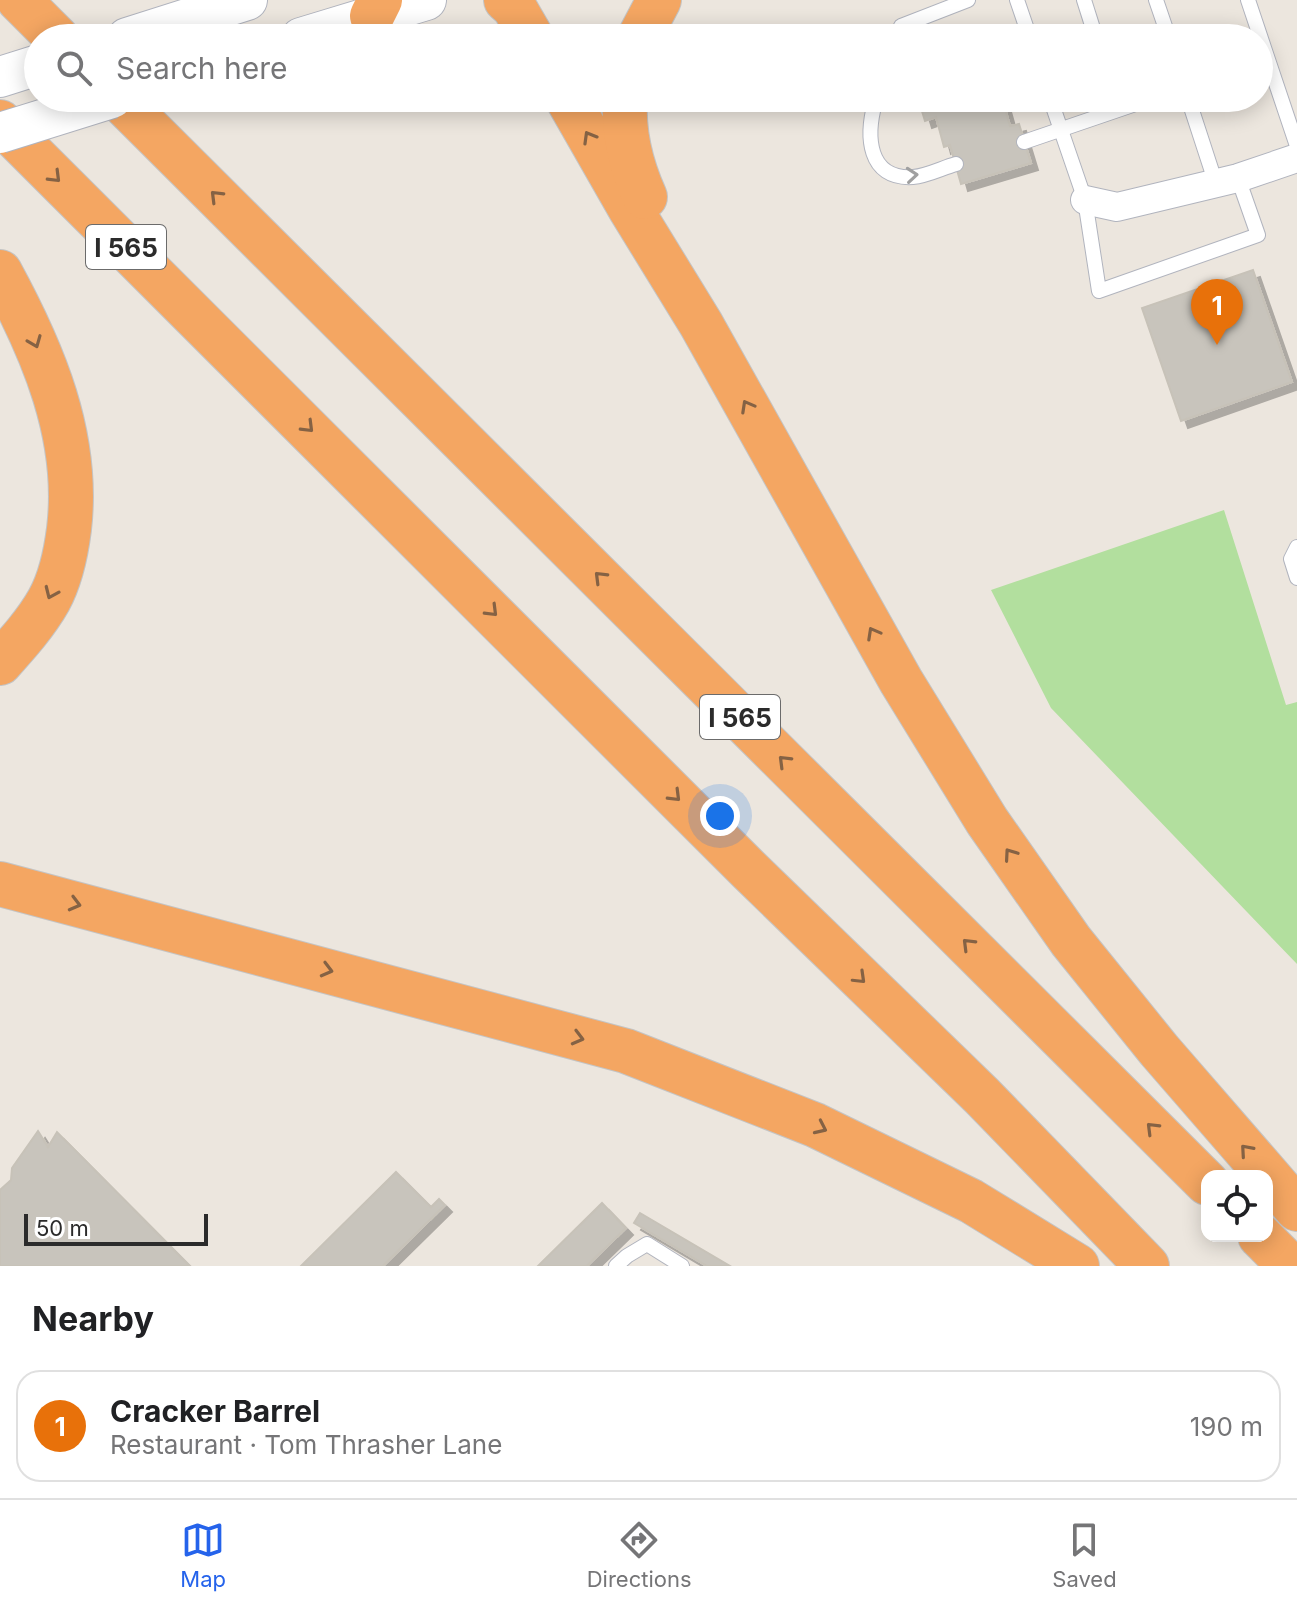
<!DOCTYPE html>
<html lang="en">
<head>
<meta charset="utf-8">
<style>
  :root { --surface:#fff; --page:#f2f2f2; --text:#202124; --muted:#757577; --line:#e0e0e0; --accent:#2563eb }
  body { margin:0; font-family:Inter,sans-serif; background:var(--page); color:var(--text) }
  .controls { position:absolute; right:24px; bottom:24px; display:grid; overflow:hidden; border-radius:16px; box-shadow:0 4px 20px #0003 }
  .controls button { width:72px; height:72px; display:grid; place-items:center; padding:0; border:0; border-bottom:2px solid var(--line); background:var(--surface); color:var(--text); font:40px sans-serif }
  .scale { position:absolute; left:24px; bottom:20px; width:184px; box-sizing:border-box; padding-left:8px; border:4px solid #2b2b2b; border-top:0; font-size:22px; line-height:28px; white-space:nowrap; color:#2b2b2b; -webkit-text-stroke:6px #fff; paint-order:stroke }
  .you { position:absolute; left:720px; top:816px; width:28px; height:28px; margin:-20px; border:6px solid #fff; border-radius:50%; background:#1a73e8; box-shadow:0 0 0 12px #1a73e833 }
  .badge { display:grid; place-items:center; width:52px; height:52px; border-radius:50%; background:var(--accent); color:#fff; font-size:26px; font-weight:700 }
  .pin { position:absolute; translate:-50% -66px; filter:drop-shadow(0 2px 4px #0008) }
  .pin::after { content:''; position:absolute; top:42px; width:28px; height:24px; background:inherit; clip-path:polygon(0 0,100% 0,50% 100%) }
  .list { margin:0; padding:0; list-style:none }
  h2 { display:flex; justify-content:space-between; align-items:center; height:104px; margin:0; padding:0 32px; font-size:34px }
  h2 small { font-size:26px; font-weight:400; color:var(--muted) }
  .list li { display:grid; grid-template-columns:52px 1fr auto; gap:24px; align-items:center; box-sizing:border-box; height:112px; margin:0 16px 16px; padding:0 16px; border:2px solid var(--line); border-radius:24px }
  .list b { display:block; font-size:30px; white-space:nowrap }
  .list p { margin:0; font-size:26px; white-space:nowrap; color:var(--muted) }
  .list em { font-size:26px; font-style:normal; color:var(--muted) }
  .icon { flex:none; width:44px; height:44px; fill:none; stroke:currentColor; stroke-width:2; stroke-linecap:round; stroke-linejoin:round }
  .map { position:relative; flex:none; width:1297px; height:1266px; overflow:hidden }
  .search { position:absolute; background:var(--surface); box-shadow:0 4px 20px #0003; left:24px; right:24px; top:24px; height:88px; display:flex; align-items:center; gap:20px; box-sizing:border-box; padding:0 28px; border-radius:44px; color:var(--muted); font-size:30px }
  .sheet { height:232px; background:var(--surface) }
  nav { display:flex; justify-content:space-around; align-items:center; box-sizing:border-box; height:112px; border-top:2px solid var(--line); background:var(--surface); font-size:22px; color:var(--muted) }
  nav a { display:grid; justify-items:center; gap:4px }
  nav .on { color:var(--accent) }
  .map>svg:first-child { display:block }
  .green { fill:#b2df9e }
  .building { fill:#c8c4bc; stroke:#c7c2b8; stroke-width:2; filter:url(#shadow) }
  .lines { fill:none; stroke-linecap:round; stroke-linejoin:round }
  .service-casing { stroke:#b1b4be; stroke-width:16 }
  .minor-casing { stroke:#b1b4be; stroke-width:30 }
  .secondary-casing { stroke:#b1b4be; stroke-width:42 }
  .motorway-casing { stroke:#c4c4c4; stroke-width:46 }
  .service { stroke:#fff; stroke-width:14 }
  .minor { stroke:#fff; stroke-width:28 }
  .secondary { stroke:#fff; stroke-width:40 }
  .motorway { stroke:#f4a662; stroke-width:44 }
  .secondary-bridge-casing { stroke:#b1b4be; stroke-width:42; stroke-linecap:butt }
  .secondary-bridge { stroke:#fff; stroke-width:40 }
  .oneway { stroke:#856244 }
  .oneway2 { stroke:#a0a0a0 }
  .labels { text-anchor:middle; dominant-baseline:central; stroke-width:8; stroke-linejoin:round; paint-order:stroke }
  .shield { fill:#fff; stroke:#6b6b6b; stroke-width:2 }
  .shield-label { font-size:26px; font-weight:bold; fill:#2b2b2b }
</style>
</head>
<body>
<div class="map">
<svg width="1297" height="1266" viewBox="0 0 1297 1266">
  <defs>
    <filter id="shadow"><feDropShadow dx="7" dy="7" stdDeviation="0" flood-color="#0004"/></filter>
  </defs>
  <rect width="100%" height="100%" fill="#ece6de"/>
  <polygon class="green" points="1224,510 1286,705 1297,702 1297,964 1051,708 991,590"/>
  <g class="building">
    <polygon points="981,30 984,38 954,38"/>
    <polygon points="918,98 1002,98 1010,126 1019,124 1031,163 961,184 950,145 944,147 936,117 925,121"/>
    <polygon points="1253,270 1292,382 1181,421 1142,308"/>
    <polygon points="38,1131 48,1147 57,1132 190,1266 0,1266 0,1190 11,1180 12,1168"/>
    <polygon points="396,1172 431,1207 439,1199 445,1205 383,1266 301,1266"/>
    <polygon points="602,1203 626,1228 587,1266 538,1266"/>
    <polygon points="640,1213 730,1266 707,1266 634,1223"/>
  </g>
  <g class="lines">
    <defs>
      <g id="service">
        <polyline points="1017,0 1030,38"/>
        <polyline points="1084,0 1096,38"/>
        <polyline points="1156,0 1169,38"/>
        <polyline points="1248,0 1297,146"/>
        <polyline points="897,38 901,26 968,0"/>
        <polyline points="1050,98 1085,200 1099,291 1258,235 1238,178"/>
        <polyline points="1188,98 1216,184"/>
        <path d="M 875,103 C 866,135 867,180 913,177 C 927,176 942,168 956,164"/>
        <polyline points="1024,142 1153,98"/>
        <polyline points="1297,547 1291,559 1297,578"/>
        <polyline points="616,1266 627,1256 647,1244 682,1266"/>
      </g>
      <polyline id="minor" points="1085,200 1117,207 1238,178 1297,158"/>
      <g id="secondary">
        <polyline points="127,38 247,0"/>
        <polyline points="301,38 426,0"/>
        <polyline points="0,77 38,65"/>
      </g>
      <g id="motorway">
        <polyline points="19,0 57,38"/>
        <polyline points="506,0 514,7 532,38"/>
        <polyline points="372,16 380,0"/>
        <polyline points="639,38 659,0"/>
        <polyline points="118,98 1207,1183"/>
        <polyline points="567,98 631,210 701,324 901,681 987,821 1071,941 1159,1050 1297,1209"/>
        <path d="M 625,98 C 623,133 631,166 645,197"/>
        <polyline points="0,122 749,870 982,1096 1147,1266"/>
        <path d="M 0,272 C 43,351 80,437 69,529 C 66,553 61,578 49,600 C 36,623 18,643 0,663"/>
        <polyline points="0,884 626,1051 815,1125 971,1201 1077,1266"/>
        <polyline points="1260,1236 1290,1266"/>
      </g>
    </defs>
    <use href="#service" class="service-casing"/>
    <use href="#minor" class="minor-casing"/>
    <use href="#secondary" class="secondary-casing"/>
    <use href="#motorway" class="motorway-casing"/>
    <use href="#service" class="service"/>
    <use href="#minor" class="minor"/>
    <use href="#secondary" class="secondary"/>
    <use href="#motorway" class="motorway"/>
    <defs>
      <polyline id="secondary-bridge" points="0,133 112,98"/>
    </defs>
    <use href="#secondary-bridge" class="secondary-bridge-casing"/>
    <use href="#secondary-bridge" class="secondary-bridge"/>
  </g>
  <defs><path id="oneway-chevron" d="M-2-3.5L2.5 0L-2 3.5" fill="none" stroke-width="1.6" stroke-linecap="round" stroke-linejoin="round" transform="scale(2)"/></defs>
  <g class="oneway">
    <use href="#oneway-chevron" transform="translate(589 137) rotate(-120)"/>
    <use href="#oneway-chevron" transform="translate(55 177) rotate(45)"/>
    <use href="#oneway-chevron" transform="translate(216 196) rotate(-135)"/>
    <use href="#oneway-chevron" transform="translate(35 342) rotate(68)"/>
    <use href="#oneway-chevron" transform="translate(747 406) rotate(-119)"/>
    <use href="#oneway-chevron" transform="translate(308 427) rotate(45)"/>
    <use href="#oneway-chevron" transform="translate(600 577) rotate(-135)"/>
    <use href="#oneway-chevron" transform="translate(51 593) rotate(114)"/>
    <use href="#oneway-chevron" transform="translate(492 611) rotate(45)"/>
    <use href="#oneway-chevron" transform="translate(873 633) rotate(-119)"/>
    <use href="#oneway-chevron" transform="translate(784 761) rotate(-135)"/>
    <use href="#oneway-chevron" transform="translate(675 796) rotate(45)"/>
    <use href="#oneway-chevron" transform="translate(1010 854) rotate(-125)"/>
    <use href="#oneway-chevron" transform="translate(75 904) rotate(15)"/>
    <use href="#oneway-chevron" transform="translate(968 944) rotate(-135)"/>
    <use href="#oneway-chevron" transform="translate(327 970) rotate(15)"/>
    <use href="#oneway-chevron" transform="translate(860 978) rotate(44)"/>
    <use href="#oneway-chevron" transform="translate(578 1038) rotate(15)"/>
    <use href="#oneway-chevron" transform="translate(821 1128) rotate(25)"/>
    <use href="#oneway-chevron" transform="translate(1152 1128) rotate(-135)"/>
    <use href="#oneway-chevron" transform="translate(1246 1150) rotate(-131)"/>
  </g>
  <use class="oneway2" href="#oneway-chevron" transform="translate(912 175) rotate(-5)"/>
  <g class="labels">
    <g class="shield">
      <rect x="86" y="225" width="80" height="44" rx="6"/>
      <rect x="700" y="695" width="80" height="44" rx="6"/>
    </g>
    <g class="shield-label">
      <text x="126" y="247">I 565</text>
      <text x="740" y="717">I 565</text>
    </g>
  </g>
</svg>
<div class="controls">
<button><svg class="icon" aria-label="locate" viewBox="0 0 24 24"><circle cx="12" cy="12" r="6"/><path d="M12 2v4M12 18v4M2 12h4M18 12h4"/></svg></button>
</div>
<div class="scale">50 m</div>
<div class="you"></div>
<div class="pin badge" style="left:1217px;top:345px;background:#e8710a">1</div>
<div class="search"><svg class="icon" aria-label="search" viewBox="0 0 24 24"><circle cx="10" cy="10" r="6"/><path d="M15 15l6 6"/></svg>Search here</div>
</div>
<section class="sheet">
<h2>Nearby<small></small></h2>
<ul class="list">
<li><span class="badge" style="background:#e8710a">1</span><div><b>Cracker Barrel</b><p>Restaurant · Tom Thrasher Lane</p></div><em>190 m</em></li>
</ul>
</section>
<nav>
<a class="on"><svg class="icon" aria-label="map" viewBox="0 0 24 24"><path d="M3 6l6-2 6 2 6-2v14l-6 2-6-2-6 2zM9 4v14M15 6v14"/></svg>Map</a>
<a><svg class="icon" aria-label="directions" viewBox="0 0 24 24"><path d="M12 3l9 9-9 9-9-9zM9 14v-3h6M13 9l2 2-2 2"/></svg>Directions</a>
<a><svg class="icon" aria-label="saved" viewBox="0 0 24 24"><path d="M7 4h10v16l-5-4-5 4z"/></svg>Saved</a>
</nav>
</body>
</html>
